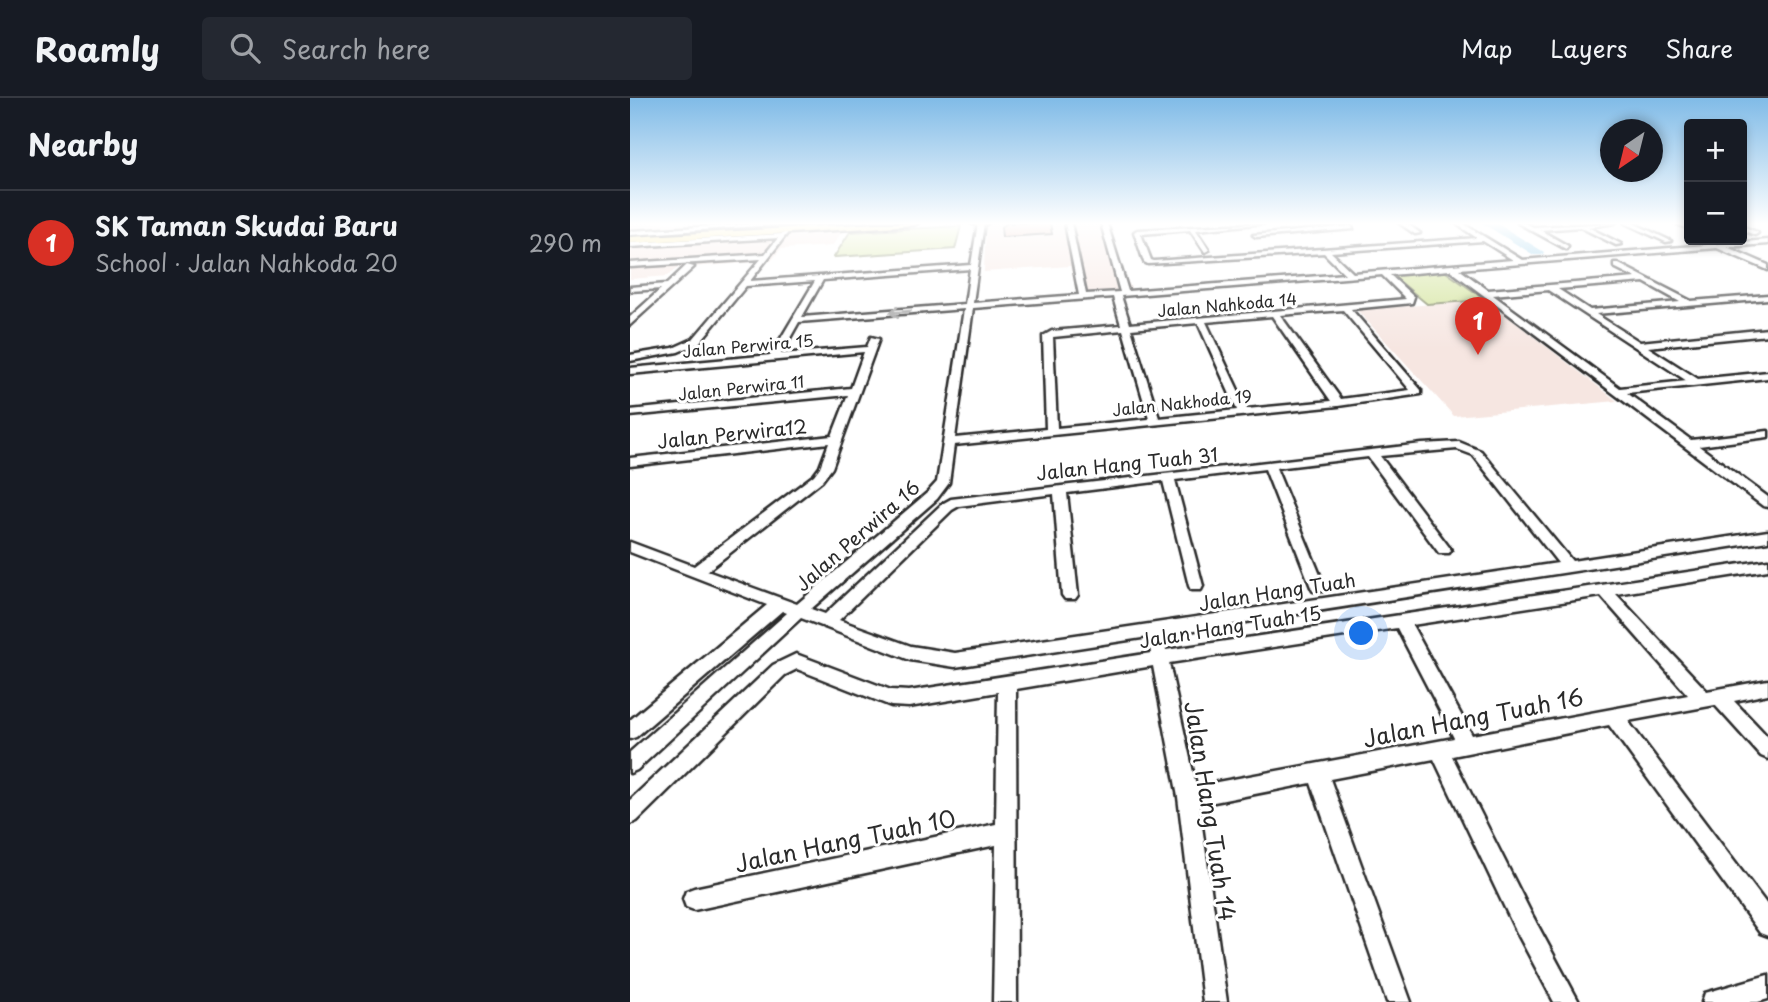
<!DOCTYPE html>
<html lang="en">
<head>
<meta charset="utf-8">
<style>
  :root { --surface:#171b24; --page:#242831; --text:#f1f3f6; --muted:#9ea1a6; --line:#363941; --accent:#d93025 }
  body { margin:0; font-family:"Playpen Sans",sans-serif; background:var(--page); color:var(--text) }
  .controls { position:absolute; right:21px; top:21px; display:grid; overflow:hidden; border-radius:7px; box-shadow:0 4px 10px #0003 }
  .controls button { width:63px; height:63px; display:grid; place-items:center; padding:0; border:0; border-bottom:2px solid var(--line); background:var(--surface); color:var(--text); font:35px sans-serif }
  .compass { position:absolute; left:970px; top:21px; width:63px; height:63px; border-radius:50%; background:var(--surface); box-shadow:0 4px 10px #0003; rotate:215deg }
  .you { position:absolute; left:732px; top:536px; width:24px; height:24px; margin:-18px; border:5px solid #fff; border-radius:50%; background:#1a73e8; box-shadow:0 0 0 10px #1a73e833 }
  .badge { display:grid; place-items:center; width:46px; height:46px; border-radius:50%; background:var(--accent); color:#fff; font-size:23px; font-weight:700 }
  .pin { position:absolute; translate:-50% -58px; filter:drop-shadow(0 2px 4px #0008) }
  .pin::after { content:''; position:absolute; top:37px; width:24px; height:21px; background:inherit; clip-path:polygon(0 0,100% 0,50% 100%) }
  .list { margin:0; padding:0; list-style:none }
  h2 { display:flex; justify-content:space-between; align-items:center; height:91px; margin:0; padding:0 28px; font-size:30px }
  h2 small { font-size:23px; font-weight:400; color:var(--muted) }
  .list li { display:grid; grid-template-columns:46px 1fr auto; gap:21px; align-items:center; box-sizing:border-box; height:105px; padding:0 28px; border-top:2px solid var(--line) }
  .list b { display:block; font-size:26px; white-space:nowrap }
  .list p { margin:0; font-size:23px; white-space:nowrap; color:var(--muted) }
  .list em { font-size:23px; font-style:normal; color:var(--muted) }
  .icon { flex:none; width:38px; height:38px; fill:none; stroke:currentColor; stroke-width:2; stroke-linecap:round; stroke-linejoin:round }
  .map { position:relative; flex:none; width:1138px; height:904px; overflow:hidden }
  header { display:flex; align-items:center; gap:42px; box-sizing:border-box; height:98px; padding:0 35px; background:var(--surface); border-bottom:2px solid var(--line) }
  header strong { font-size:33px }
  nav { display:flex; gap:38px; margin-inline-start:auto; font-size:24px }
  .search { width:490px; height:63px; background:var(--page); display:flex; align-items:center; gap:18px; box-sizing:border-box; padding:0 24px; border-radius:7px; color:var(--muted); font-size:26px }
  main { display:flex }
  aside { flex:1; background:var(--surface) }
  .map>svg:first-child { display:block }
  .built { fill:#f6e6e1 }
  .green { fill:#d1e297; stroke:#7e8661; stroke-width:2 }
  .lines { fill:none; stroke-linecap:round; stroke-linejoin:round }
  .river { fill:#85c6e6; fill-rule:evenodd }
  .building { fill:#e2aa9b; stroke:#2b2b2b; stroke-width:2 }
  .minor-casing { stroke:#2b2b2b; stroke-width:5 }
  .major-casing { stroke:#2b2b2b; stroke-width:5 }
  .minor { fill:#fff; fill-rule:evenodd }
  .major { fill:#f8e281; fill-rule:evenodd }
  .oneway { stroke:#a0a0a0 }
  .labels { text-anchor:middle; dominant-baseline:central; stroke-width:6; stroke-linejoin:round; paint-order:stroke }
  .far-street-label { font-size:16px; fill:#2b2b2b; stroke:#fff }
  .street-label { font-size:19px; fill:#2b2b2b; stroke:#fff }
  .near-street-label { font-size:23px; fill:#2b2b2b; stroke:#fff }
</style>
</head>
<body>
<header>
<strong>Roamly</strong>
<div class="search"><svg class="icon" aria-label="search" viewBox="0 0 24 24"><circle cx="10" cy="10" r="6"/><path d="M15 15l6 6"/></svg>Search here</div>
<nav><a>Map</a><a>Layers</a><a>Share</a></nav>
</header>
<main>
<aside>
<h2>Nearby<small></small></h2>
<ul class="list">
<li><span class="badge">1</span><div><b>SK Taman Skudai Baru</b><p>School · Jalan Nahkoda 20</p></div><em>290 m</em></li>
</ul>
</aside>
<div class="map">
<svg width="1138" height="904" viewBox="0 0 1138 904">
  <rect width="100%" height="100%" fill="#fff"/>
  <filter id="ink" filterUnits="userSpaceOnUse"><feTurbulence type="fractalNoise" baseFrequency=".0143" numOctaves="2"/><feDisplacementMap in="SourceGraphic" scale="14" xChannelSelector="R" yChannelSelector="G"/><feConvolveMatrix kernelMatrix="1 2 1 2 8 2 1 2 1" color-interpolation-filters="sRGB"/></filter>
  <g filter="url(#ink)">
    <g class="built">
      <polygon points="0,125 194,125 0,136"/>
      <polygon points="361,125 487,125 470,126 502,192 447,196 440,168 354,174 356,126"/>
      <polygon points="214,131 202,148 151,151 141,163 47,170 38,178 0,181 0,145"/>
      <polygon points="856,202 987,303 824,318 727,212"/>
    </g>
    <g class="green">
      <polygon points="331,128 325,151 204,159 220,134"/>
      <polygon points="813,172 856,202 797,206 762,177"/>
    </g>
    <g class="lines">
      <polygon class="river" points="852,125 866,125 914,154 912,157 904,157"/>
    </g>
    <polygon class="building" points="378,125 420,125 422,136 372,139 371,129"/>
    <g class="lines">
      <defs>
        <g id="minor">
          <polygon points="138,125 169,125 0,137 0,133"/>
          <path d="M 348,125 L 354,125 L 343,205 L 449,197 L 435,125 L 441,125 L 456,196 L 490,194 L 471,125 L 477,125 L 498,193 L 715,176 L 694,155 L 518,166 L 514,164 L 504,134 L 507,132 L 636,125 L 566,132 L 579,152 L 575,154 L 560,132 L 511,136 L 521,162 L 524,163 L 847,140 L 825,125 L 832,125 L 892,162 L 1138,142 L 1138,146 L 1097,149 L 1138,167 L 1138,172 L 1087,150 L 829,171 L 858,192 L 1006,180 L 984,169 L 984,165 L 987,165 L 1061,203 L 1138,197 L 1138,201 L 966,216 L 1010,244 L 1138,231 L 1138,237 L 1018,249 L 1068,281 L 1138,274 L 1138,280 L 997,295 L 1061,342 L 1138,333 L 1138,339 L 1069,348 L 1138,399 L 1138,409 L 1133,408 L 820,172 L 760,177 L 784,199 L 782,205 L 721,211 L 791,292 L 791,296 L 708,308 L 324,347 L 319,385 L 307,401 L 181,511 L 195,516 L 312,406 L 321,401 L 792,346 L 829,344 L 851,353 L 942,463 L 1138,433 L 1138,443 L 533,537 L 536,552 L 1138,462 L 1138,472 L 986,496 L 1077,593 L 1138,582 L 1138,596 L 1104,603 L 1138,639 L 1138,661 L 1131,658 L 1085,607 L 998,623 L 1138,808 L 1138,838 L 1130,835 L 979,627 L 822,658 L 900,813 L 949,904 L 924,904 L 884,829 L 804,661 L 700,681 L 781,904 L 757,904 L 681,685 L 569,707 L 597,904 L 573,904 L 548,699 L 523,568 L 386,591 L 387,904 L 363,904 L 366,747 L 64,812 L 56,809 L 53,801 L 56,793 L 64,790 L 366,726 L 368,594 L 279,609 L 261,608 L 167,571 L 155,577 L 7,723 L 0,726 L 0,702 L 143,567 L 166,556 L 261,592 L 279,593 L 521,555 L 518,539 L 325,569 L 280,562 L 171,520 L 7,672 L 0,675 L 0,654 L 157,515 L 152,513 L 6,639 L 0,641 L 0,622 L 137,507 L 0,454 L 0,444 L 64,468 L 184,377 L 190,369 L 199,345 L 0,368 L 0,360 L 202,338 L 218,297 L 0,318 L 0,312 L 221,290 L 234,254 L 0,276 L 0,270 L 141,257 L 185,183 L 116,188 L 69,245 L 48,254 L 0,263 L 0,257 L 43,250 L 63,241 L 131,161 L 0,169 L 0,165 L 135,156 L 148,140 L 0,149 L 0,145 L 152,136 L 156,132 L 160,132 L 120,183 L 341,167 ZM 853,143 L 883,162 L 723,175 L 701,154 ZM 340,171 L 335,206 L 172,219 L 193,182 ZM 752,177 L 776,201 L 500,226 L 491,198 ZM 1014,184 L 1050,204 L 960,212 L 928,191 ZM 918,192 L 1057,283 L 990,290 L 863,197 ZM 483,199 L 491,227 L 422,233 L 413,238 L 416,331 L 325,340 L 343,210 ZM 334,211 L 307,384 L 297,395 L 167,506 L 77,473 L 192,383 L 202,370 L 249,241 L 241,239 L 237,249 L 151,256 L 169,224 ZM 713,212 L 780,292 L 711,301 L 650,217 ZM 642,218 L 701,303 L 617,311 L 576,224 ZM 568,225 L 607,312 L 529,320 L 501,231 ZM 493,232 L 519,321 L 427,330 L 423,239 ZM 827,351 L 843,357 L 928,465 L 325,555 L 281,548 L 209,522 L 322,412 L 329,408 L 424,396 L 432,497 L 435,501 L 445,501 L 448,497 L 437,395 L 533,383 L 559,488 L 561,492 L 571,492 L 573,488 L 545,382 L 635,371 L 681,489 L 683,493 L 693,493 L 695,489 L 646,370 L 738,359 L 809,455 L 819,455 L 821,452 L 819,449 L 750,358 ZM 971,498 L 1058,597 L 842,637 L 782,527 ZM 767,530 L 824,640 L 566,688 L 539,565 Z"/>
          <polygon points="769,125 776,125 790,135 785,136"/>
          <polygon points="888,125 895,125 903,129 985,125 958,129 991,146 986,147 950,129 910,132 938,148 936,151"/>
          <polygon points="995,125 1003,125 1041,143 1036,144"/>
          <polygon points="1046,125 1059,127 1059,131 1047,126"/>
          <polygon points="721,128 723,131 626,139 623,137"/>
          <polygon points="1112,128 1127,134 1128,135 1125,137 1112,132"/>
          <polygon points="57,167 64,169 0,227 0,219 31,191 0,193 0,189 37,186"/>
          <polygon points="1138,877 1138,901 1128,904 1072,904 1075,895"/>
        </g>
        <g id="major">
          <polygon points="248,125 288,125 284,127 0,145 0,139"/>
          <polygon points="341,125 358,125 350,129"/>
        </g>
      </defs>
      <use href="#minor" class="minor-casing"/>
      <use href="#major" class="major-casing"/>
      <use href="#minor" class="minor"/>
      <use href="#major" class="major"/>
    </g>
    <defs><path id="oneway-shaft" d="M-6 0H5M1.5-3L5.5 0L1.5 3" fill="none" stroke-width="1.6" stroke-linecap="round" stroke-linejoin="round" transform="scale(1.75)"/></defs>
    <use class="oneway" href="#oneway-shaft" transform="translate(270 214) rotate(175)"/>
  </g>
  <linearGradient id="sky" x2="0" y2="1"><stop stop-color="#80bbe7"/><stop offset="0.5" stop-color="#fff"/><stop offset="1" stop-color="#fff" stop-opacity="0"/></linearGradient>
  <rect width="1138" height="251" fill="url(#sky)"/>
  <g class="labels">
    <g class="far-street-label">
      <text transform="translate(597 206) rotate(-5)">Jalan Nahkoda 14</text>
      <text transform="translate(118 247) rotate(-5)">Jalan Perwira 15</text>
      <text transform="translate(111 289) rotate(-6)">Jalan Perwira 11</text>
      <text transform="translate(552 304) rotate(-6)">Jalan Nakhoda 19</text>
    </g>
    <g class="street-label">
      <text transform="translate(102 335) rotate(-6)">Jalan Perwira12</text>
      <text transform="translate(497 365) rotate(-6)">Jalan Hang Tuah 31</text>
      <text transform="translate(227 437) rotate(-41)">Jalan Perwira 16</text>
      <text transform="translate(647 493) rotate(-9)">Jalan Hang Tuah</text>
      <text transform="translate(600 528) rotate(-9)">Jalan Hang Tuah 15</text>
    </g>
    <g class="near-street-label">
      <text transform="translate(843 619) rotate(-11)">Jalan Hang Tuah 16</text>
      <text transform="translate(581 713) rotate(81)">Jalan Hang Tuah 14</text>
      <text transform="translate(215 742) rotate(-12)">Jalan Hang Tuah 10</text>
    </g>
  </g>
</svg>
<div class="controls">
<button>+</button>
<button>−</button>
</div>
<svg class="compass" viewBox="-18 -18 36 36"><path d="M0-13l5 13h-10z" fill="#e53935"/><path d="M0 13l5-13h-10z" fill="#9ea1a6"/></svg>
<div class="you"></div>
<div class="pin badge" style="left:848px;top:257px">1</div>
</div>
</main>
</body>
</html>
